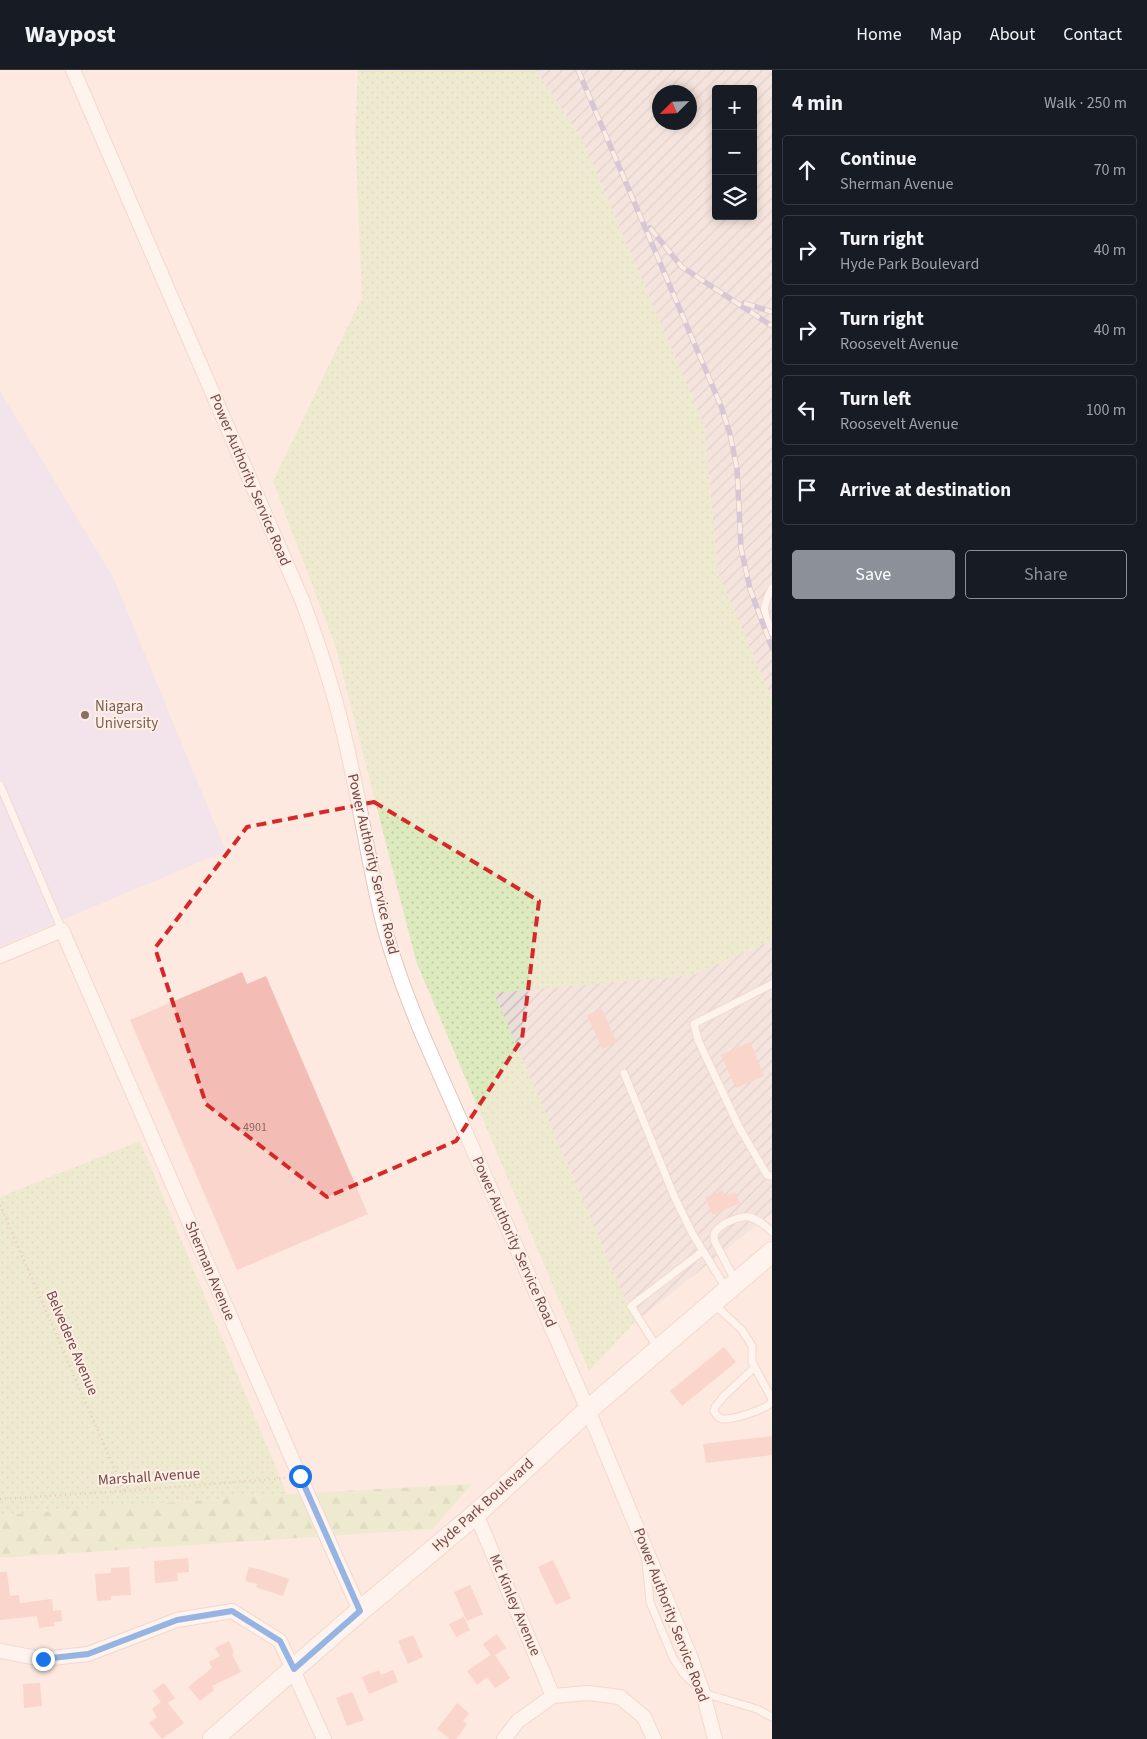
<!DOCTYPE html>
<html lang="en">
<head>
<meta charset="utf-8">
<style>
  :root { --surface:#171b24; --page:#242831; --text:#f1f3f6; --muted:#9ea1a6; --line:#363941; --accent:#8c9099 }
  body { margin:0; font-family:"Source Sans 3",sans-serif; background:var(--page); color:var(--text) }
  .controls { position:absolute; right:15px; top:15px; display:grid; overflow:hidden; border-radius:5px; box-shadow:0 2px 8px #0003 }
  .controls button { width:45px; height:45px; display:grid; place-items:center; padding:0; border:0; border-bottom:1px solid var(--line); background:var(--surface); color:var(--text); font:25px sans-serif }
  .compass { position:absolute; left:652px; top:15px; width:45px; height:45px; border-radius:50%; background:var(--surface); box-shadow:0 2px 8px #0003; rotate:246deg }
  .stop { position:absolute; width:15px; height:15px; margin:-11px; border:4px solid #1a73e8; border-radius:50%; background:#fff }
  .stop.end { background:#1a73e8; border-color:#fff; box-shadow:0 1px 5px #0008 }
  .list { margin:0; padding:0; list-style:none }
  h2 { display:flex; justify-content:space-between; align-items:center; height:65px; margin:0; padding:0 20px; font-size:21px }
  h2 small { font-size:16px; font-weight:400; color:var(--muted) }
  .list li { display:grid; grid-template-columns:32px 1fr auto; gap:15px; align-items:center; box-sizing:border-box; height:70px; margin:0 10px 10px; padding:0 10px; border:1px solid var(--line); border-radius:5px }
  .list b { display:block; font-size:19px; white-space:nowrap }
  .list p { margin:0; font-size:16px; white-space:nowrap; color:var(--muted) }
  .list em { font-size:16px; font-style:normal; color:var(--muted) }
  .actions { display:flex; gap:10px; padding:15px 20px }
  .actions a { flex:1; padding:11px 0; border:1px solid var(--accent); border-radius:5px; text-align:center; font-size:18px; color:var(--accent) }
  .actions .main { background:var(--accent); color:#fff }
  .icon { flex:none; width:28px; height:28px; fill:none; stroke:currentColor; stroke-width:2; stroke-linecap:round; stroke-linejoin:round }
  .map { position:relative; flex:none; width:772px; height:1669px; overflow:hidden }
  header { display:flex; align-items:center; gap:30px; box-sizing:border-box; height:70px; padding:0 25px; background:var(--surface); border-bottom:1px solid var(--line) }
  header strong { font-size:24px }
  nav { display:flex; gap:28px; margin-inline-start:auto; font-size:18px }
  main { display:flex }
  aside { flex:1; background:var(--surface) }
  .map>svg:first-child { display:block }
  .industrial { fill:url(#industrial-furrows); fill-rule:evenodd }
  .education { fill:#e6dcf9 }
  .grass { fill:url(#grass-dots) }
  .forest { fill:url(#forest-firs) }
  .building { fill:#f3bdb6 }
  .lines { fill:none; stroke-linecap:round; stroke-linejoin:round }
  .service-casing { stroke:#e3c4be; stroke-width:9 }
  .minor-casing { stroke:#e3c4be; stroke-width:16 }
  .secondary-casing { stroke:#e8c3bb; stroke-width:22 }
  .path { stroke:#d7a099; stroke-width:2.5; stroke-dasharray:1 4; stroke-linecap:butt }
  .service { stroke:#fff; stroke-width:7 }
  .minor { stroke:#fff; stroke-width:14 }
  .secondary { stroke:#fff; stroke-width:20 }
  .rail-casing { stroke:#a89ec5; stroke-width:5.5 }
  .rail { stroke:#ffeee5; stroke-width:4; stroke-dasharray:11; stroke-linecap:butt }
  .route { stroke:#1a73e8; stroke-width:6 }
  .marked { fill:none; stroke:#d62828; stroke-width:4; stroke-dasharray:10 6; stroke-linejoin:round }
  .education-dot { fill:#8d6e63; stroke:#ffeee5; stroke-width:2 }
  .labels { text-anchor:middle; dominant-baseline:central; stroke-width:4; stroke-linejoin:round; paint-order:stroke }
  .number-label { font-size:12px; fill:#936762 }
  .street-label { font-size:15px; fill:#734a46; stroke:#ffeee5 }
  .education-label { font-size:15px; fill:#785e54; stroke:#ffeee5; text-anchor:start }
</style>
</head>
<body>
<header>
<strong>Waypost</strong>
<nav><a>Home</a><a>Map</a><a>About</a><a>Contact</a></nav>
</header>
<main>
<div class="map">
<svg width="772" height="1669" viewBox="0 0 772 1669">
  <defs>
    <pattern id="industrial-furrows" width="10" height="10" patternUnits="userSpaceOnUse" patternTransform="scale(1.25)"><rect width="10" height="10" fill="#eadedb"/><path d="M-1 1l2-2M0 10L10 0M9 11l2-2" fill="none" stroke="#c2b6b3"/></pattern>
    <pattern id="grass-dots" width="8" height="8" patternUnits="userSpaceOnUse" patternTransform="scale(1.25)"><rect width="8" height="8" fill="#dceabe"/><path d="M2 2h.1M6 6h.1" fill="none" stroke="#c0caa5" stroke-width="1.8" stroke-linecap="round"/></pattern>
    <pattern id="forest-firs" width="22" height="20" patternUnits="userSpaceOnUse" patternTransform="scale(1.25)"><rect width="22" height="20" fill="#dceabe"/><path d="M5 1l3.5 6h-7zM16 11l3.5 6h-7z" fill="#c0caa5"/></pattern>
  </defs>
  <rect width="100%" height="100%" fill="#fde9df"/>
  <g class="industrial">
    <path d="M 536,0 L 772,0 L 772,629 L 718,503 L 704,355 L 582,70 ZM 716,19 L 753,19 L 753,146 L 716,146 ZM 660,22 L 690,22 L 690,52 L 660,52 Z"/>
    <polygon points="772,870 772,1143 635,1252 493,922 693,905"/>
  </g>
  <polygon class="education" points="0,321 114,509 226,781 0,876"/>
  <g class="grass">
    <polygon points="358,0 536,0 582,70 704,355 718,503 772,629 772,870 693,905 494,923 635,1252 589,1301 416,891 336,578 273,411 362,227 355,61"/>
    <polygon points="140,1071 287,1424 0,1445 0,1127"/>
  </g>
  <polygon class="forest" points="472,1414 433,1459 0,1488 0,1445 287,1424"/>
  <g class="building">
    <polygon points="242,902 247,914 266,906 368,1144 237,1200 130,950"/>
    <polygon points="602,939 617,973 602,979 587,945"/>
    <polygon points="750,972 764,1006 736,1018 721,985"/>
    <polygon points="723,1120 725,1126 735,1122 740,1133 713,1145 705,1128"/>
    <polygon points="724,1277 736,1292 682,1336 670,1321"/>
    <polygon points="772,1366 772,1385 706,1393 703,1374"/>
    <polygon points="188,1488 189,1502 177,1503 178,1511 155,1513 154,1491"/>
    <polygon points="553,1490 571,1528 556,1535 538,1497"/>
    <polygon points="129,1497 131,1525 111,1526 111,1530 97,1531 95,1504 111,1503 111,1498"/>
    <polygon points="249,1497 262,1500 289,1509 283,1526 256,1517 257,1514 245,1511"/>
    <polygon points="0,1502 7,1502 10,1526 19,1525 20,1533 52,1529 53,1541 61,1540 62,1551 54,1552 54,1556 39,1558 37,1546 0,1550"/>
    <polygon points="470,1515 483,1544 467,1551 454,1522"/>
    <polygon points="464,1547 470,1560 456,1567 449,1554"/>
    <polygon points="497,1564 506,1578 495,1585 510,1608 495,1618 487,1607 477,1615 467,1601 491,1585 483,1574"/>
    <polygon points="413,1565 423,1587 408,1594 398,1571"/>
    <polygon points="229,1571 234,1583 232,1584 241,1602 212,1616 214,1620 200,1631 188,1617 212,1598 209,1592 220,1586 215,1578"/>
    <polygon points="379,1600 381,1605 393,1600 398,1612 369,1624 362,1607"/>
    <polygon points="40,1613 42,1636 24,1638 23,1614"/>
    <polygon points="164,1613 175,1628 168,1633 184,1653 162,1669 149,1653 157,1647 152,1639 161,1632 153,1621"/>
    <polygon points="352,1622 364,1650 347,1656 336,1628"/>
    <polygon points="457,1633 469,1643 463,1651 467,1654 456,1669 450,1669 437,1659"/>
  </g>
  <g class="lines">
    <defs>
      <g id="service">
        <path d="M 772,518 C 761,540 763,541 772,562"/>
        <polyline points="0,715 62,860"/>
        <polyline points="772,914 694,954 698,970 739,1057 767,1105 772,1106"/>
        <polyline points="624,1003 674,1126 692,1163 727,1220"/>
        <path d="M 735,1210 L 715,1172 C 714,1169 713,1164 716,1161 C 721,1154 740,1145 749,1147 C 757,1149 766,1156 772,1162"/>
        <path d="M 715,1235 L 742,1260 L 752,1276 L 752,1292 L 772,1329 L 771,1333 C 764,1340 733,1350 722,1349 C 718,1348 716,1345 714,1341 L 715,1337 L 724,1326 L 755,1297"/>
        <polyline points="658,1279 631,1236 703,1181"/>
        <polyline points="646,1492 650,1532 673,1588 683,1603 703,1623 757,1639 772,1647"/>
      </g>
      <g id="minor">
        <path d="M 73,0 L 302,530 C 320,578 336,627 347,678 C 361,737 369,797 384,856 C 394,893 408,930 423,966 L 588,1340 L 690,1586 L 703,1623 L 715,1669"/>
        <polyline points="0,886 62,860 300,1407 360,1541"/>
        <polyline points="476,1444 553,1626"/>
        <polyline points="0,1581 43,1589 88,1584 177,1550 232,1541 280,1571 324,1669"/>
        <polyline points="504,1669 518,1651 553,1626 588,1623 620,1627 644,1647 654,1669"/>
      </g>
      <polyline id="secondary" points="213,1669 360,1541 476,1444 588,1340 772,1182"/>
    </defs>
    <use href="#service" class="service-casing"/>
    <use href="#minor" class="minor-casing"/>
    <use href="#secondary" class="secondary-casing"/>
    <g class="path">
      <polyline points="0,1135 124,1421"/>
      <polyline points="0,1429 124,1421 285,1408"/>
    </g>
    <use href="#service" class="service"/>
    <use href="#minor" class="minor"/>
    <use href="#secondary" class="secondary"/>
    <defs>
      <g id="rail">
        <polyline points="578,0 721,336 730,364 737,399 741,478 750,519 772,578"/>
        <polyline points="650,158 682,197 772,256"/>
        <polyline points="744,233 772,242"/>
      </g>
    </defs>
    <use href="#rail" class="rail-casing"/>
    <use href="#rail" class="rail"/>
  </g>
  <g class="lines">
    <polyline class="route" points="43,1589 88,1584 177,1550 232,1541 280,1571 294,1599 360,1541 300,1406"/>
  </g>
  <path d="M0 0H772V1669H0ZM 374,732 L 539,831 L 522,969 L 456,1071 L 327,1127 L 206,1034 L 155,878 L 247,757 Z" fill="#fde9df" fill-opacity=".55" fill-rule="evenodd"/>
  <path class="marked" d="M 374,732 L 539,831 L 522,969 L 456,1071 L 327,1127 L 206,1034 L 155,878 L 247,757 Z"/>
  <circle class="education-dot" cx="85" cy="645" r="5"/>
  <g class="labels">
    <g class="number-label">
      <text x="255" y="1057">4901</text>
    </g>
    <g class="street-label">
      <text transform="translate(250 410) rotate(67)">Power Authority Service Road</text>
      <text transform="translate(373 794) rotate(77)">Power Authority Service Road</text>
      <text transform="translate(514 1172) rotate(66)">Power Authority Service Road</text>
      <text transform="translate(210 1201) rotate(67)">Sherman Avenue</text>
      <text transform="translate(72 1273) rotate(67)">Belvedere Avenue</text>
      <text transform="translate(149 1407) rotate(-4)">Marshall Avenue</text>
      <text transform="translate(483 1435) rotate(-42)">Hyde Park Boulevard</text>
      <text transform="translate(515 1535) rotate(67)">Mc Kinley Avenue</text>
      <text transform="translate(671 1545) rotate(69)">Power Authority Service Road</text>
    </g>
    <g class="education-label">
      <text x="95" y="636">Niagara<tspan x="95" dy="17">University</tspan></text>
    </g>
  </g>
</svg>
<div class="controls">
<button>+</button>
<button>−</button>
<button><svg class="icon" aria-label="layers" viewBox="0 0 24 24"><path d="M12 4l9 5-9 5-9-5zM3 14l9 5 9-5"/></svg></button>
</div>
<svg class="compass" viewBox="-18 -18 36 36"><path d="M0-13l5 13h-10z" fill="#e53935"/><path d="M0 13l5-13h-10z" fill="#9ea1a6"/></svg>
<div class="stop" style="left:300px;top:1406px"></div>
<div class="stop end" style="left:43px;top:1589px"></div>
</div>
<aside>
<h2>4 min<small>Walk · 250 m</small></h2>
<ul class="list">
<li><svg class="icon" aria-label="ahead" viewBox="0 0 24 24"><path d="M12 20V5M6 11l6-6 6 6"/></svg><div><b>Continue</b><p>Sherman Avenue</p></div><em>70 m</em></li>
<li><svg class="icon" aria-label="right" viewBox="0 0 24 24"><path d="M7 20v-9h11M14 6l5 5-5 5"/></svg><div><b>Turn right</b><p>Hyde Park Boulevard</p></div><em>40 m</em></li>
<li><svg class="icon" aria-label="right" viewBox="0 0 24 24"><path d="M7 20v-9h11M14 6l5 5-5 5"/></svg><div><b>Turn right</b><p>Roosevelt Avenue</p></div><em>40 m</em></li>
<li><svg class="icon" aria-label="left" viewBox="0 0 24 24"><path d="M17 20v-9H6M10 6l-5 5 5 5"/></svg><div><b>Turn left</b><p>Roosevelt Avenue</p></div><em>100 m</em></li>
<li><svg class="icon" aria-label="arrive" viewBox="0 0 24 24"><path d="M6 21V4h12l-3 4 3 4H6"/></svg><div><b>Arrive at destination</b></div></li>
</ul>
<div class="actions"><a class="main">Save</a><a>Share</a></div>
</aside>
</main>
</body>
</html>
